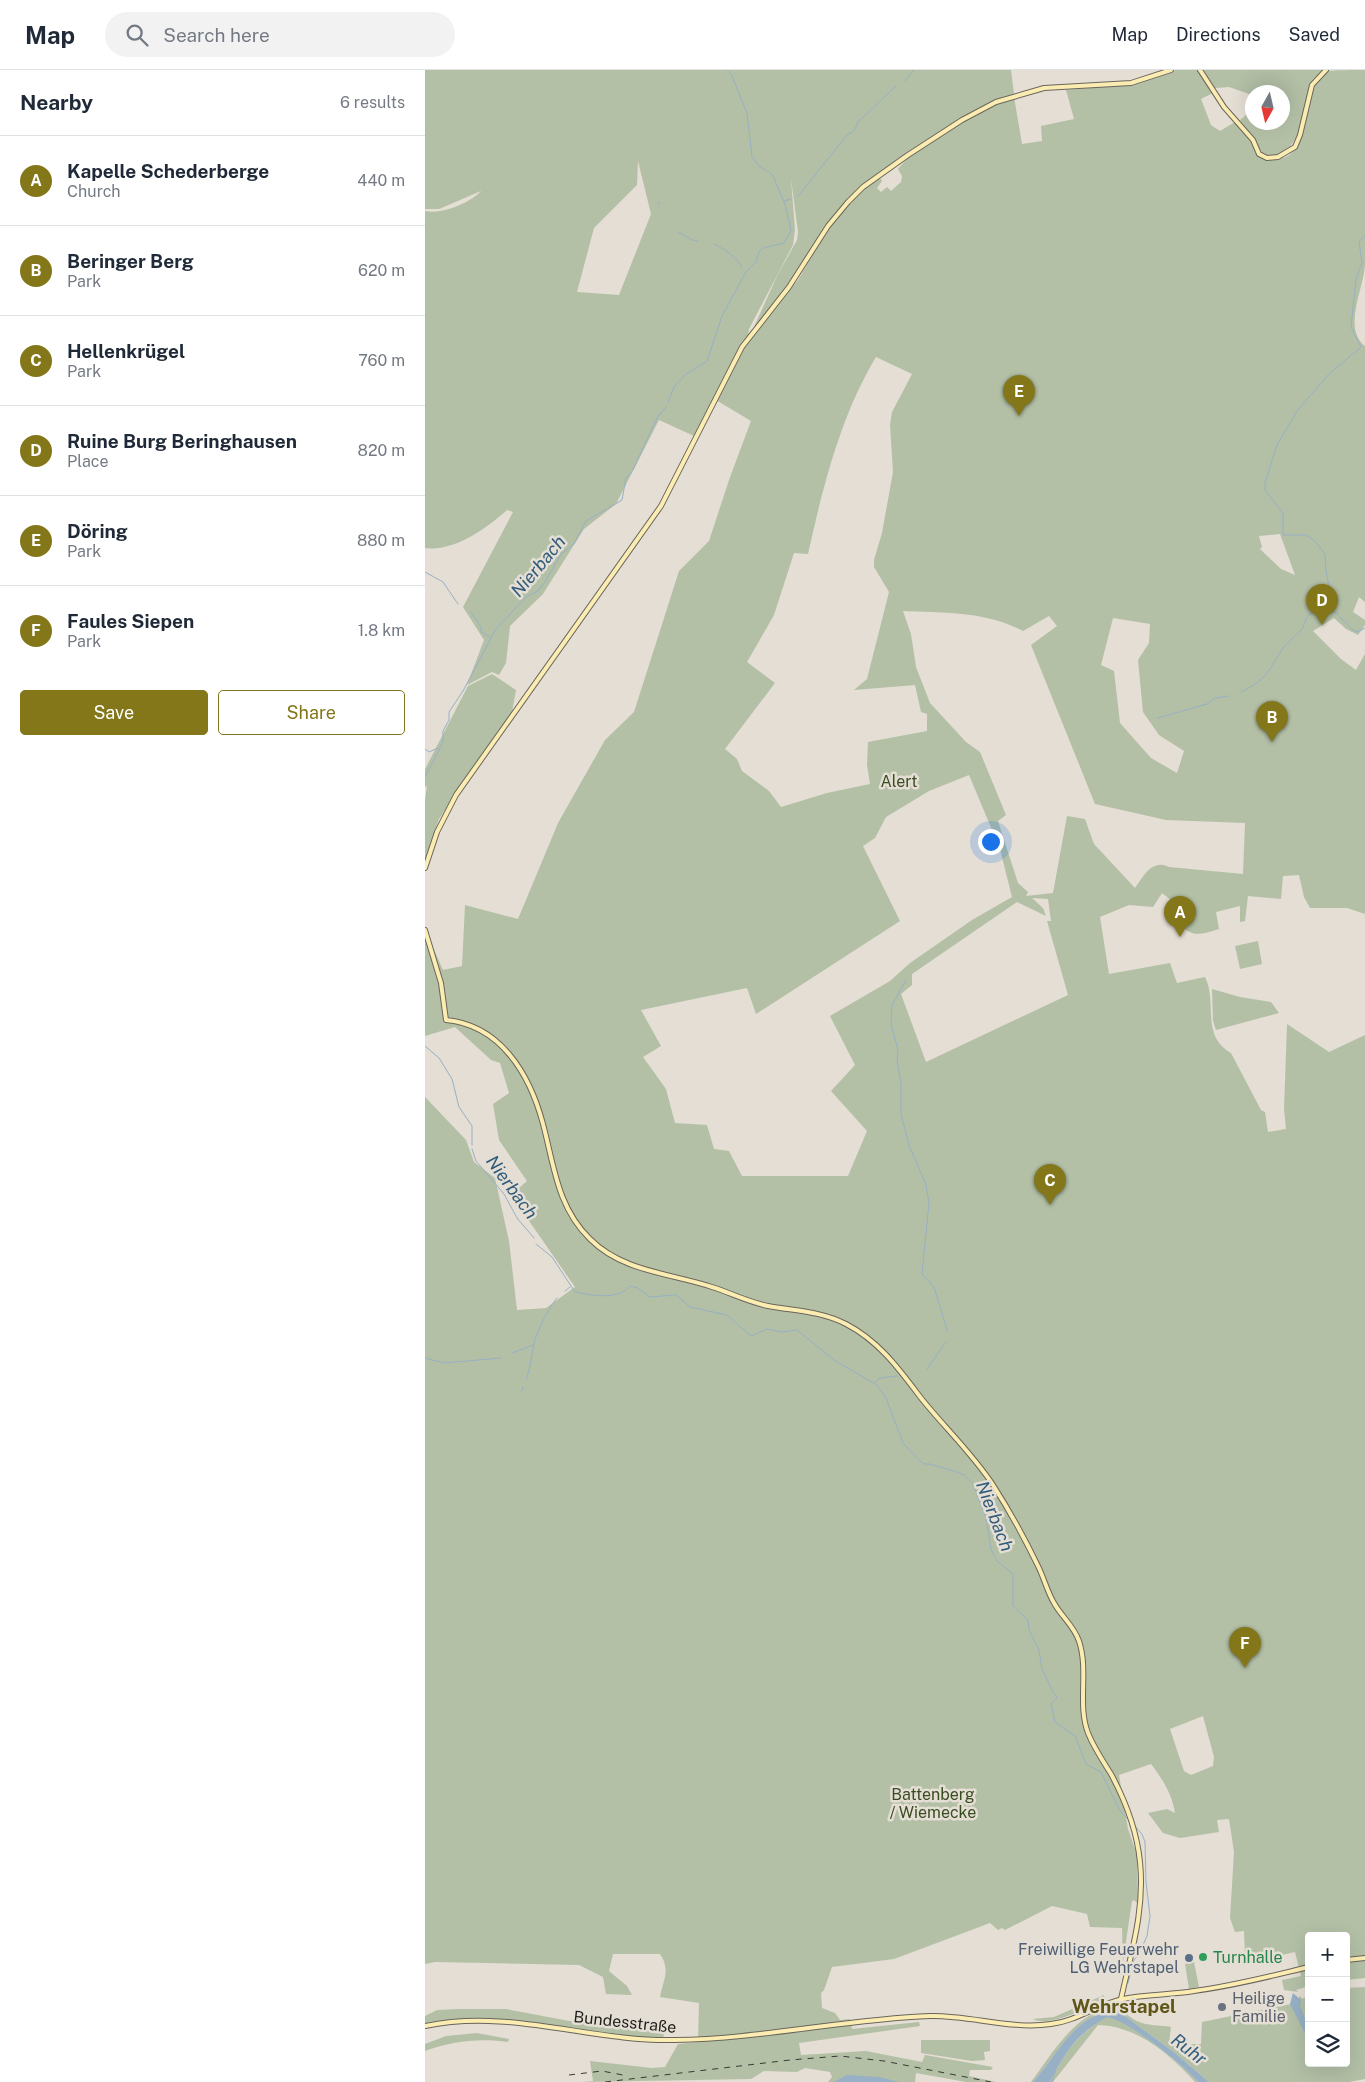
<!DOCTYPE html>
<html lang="en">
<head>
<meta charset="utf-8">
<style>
  :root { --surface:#fff; --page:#f2f2f3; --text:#1f2937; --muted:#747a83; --line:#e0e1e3; --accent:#84771a }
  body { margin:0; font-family:"Public Sans",sans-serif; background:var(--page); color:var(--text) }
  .controls { position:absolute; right:15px; bottom:15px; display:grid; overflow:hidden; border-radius:5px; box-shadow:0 5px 20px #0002 }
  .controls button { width:45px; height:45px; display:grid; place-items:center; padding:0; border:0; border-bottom:1px solid var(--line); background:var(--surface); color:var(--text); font:25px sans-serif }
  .compass { position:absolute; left:820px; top:15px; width:45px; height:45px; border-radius:50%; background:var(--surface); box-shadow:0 5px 20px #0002; rotate:188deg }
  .you { position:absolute; left:565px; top:771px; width:18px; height:18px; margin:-12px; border:4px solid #fff; border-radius:50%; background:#1a73e8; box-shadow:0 0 0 8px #1a73e833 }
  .badge { display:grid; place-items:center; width:32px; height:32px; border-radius:50%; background:var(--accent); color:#fff; font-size:16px; font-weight:700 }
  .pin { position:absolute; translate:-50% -41px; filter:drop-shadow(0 1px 2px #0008) }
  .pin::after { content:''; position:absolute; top:26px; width:18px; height:15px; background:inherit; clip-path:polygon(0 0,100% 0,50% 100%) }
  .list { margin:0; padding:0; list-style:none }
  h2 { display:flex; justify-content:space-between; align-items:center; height:65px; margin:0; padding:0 20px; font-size:21px }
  h2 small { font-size:16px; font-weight:400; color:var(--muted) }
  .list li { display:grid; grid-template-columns:32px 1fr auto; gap:15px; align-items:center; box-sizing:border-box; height:90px; padding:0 20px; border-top:1px solid var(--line) }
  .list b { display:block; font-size:19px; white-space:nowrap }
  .list p { margin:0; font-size:16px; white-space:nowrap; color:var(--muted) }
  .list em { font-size:16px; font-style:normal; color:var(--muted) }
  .actions { display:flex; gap:10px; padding:15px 20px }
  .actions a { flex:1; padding:11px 0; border:1px solid var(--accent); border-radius:5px; text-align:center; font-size:18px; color:var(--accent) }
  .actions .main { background:var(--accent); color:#fff }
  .icon { flex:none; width:28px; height:28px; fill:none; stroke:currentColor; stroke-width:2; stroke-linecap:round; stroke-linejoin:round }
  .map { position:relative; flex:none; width:940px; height:2012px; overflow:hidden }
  header { display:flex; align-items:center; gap:30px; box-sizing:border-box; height:70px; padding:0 25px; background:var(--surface); border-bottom:1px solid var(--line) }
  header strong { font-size:24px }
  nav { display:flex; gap:28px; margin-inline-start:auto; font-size:18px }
  .search { width:350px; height:45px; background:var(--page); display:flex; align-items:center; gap:12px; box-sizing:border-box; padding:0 18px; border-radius:28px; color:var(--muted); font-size:19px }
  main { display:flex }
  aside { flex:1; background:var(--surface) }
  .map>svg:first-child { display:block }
  .green { fill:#b3c0a6; fill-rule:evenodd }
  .water { fill:#97b0c5 }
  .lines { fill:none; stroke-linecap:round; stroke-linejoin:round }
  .stream { stroke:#97b0c5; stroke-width:1 }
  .secondary-casing { stroke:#6a655c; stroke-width:6 }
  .secondary { stroke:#fbedb2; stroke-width:4 }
  .rail { stroke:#3b3834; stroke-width:1; stroke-dasharray:6 6; stroke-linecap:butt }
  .leisure-dot { fill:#2e9e5b; stroke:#e4ded4; stroke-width:2 }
  .service-dot { fill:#5c6f8a; stroke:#e4ded4; stroke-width:2 }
  .worship-dot { fill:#6b7280; stroke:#e4ded4; stroke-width:2 }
  .labels { text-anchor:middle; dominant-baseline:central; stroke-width:5; stroke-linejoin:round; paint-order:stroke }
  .park-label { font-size:16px; fill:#394d21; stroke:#e4ded4 }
  .service-label { font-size:16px; fill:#4e5e75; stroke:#e4ded4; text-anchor:end }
  .leisure-label { font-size:16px; fill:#27864d; stroke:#e4ded4; text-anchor:start }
  .worship-label { font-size:16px; fill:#5b616d; stroke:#e4ded4; text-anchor:start }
  .street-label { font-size:16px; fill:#201e1a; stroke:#e4ded4 }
  .water-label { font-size:18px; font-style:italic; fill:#315c7c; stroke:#e4ded4 }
  .quarter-label { font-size:19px; font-weight:bold; fill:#60561a; stroke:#e4ded4 }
</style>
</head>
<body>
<header>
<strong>Map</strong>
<div class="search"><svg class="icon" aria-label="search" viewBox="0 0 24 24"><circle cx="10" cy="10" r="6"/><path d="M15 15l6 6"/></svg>Search here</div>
<nav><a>Map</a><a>Directions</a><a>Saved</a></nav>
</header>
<main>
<aside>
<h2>Nearby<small>6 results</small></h2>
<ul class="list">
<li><span class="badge">A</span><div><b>Kapelle Schederberge</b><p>Church</p></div><em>440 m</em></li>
<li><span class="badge">B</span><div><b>Beringer Berg</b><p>Park</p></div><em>620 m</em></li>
<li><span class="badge">C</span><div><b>Hellenkrügel</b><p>Park</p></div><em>760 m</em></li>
<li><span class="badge">D</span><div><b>Ruine Burg Beringhausen</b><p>Place</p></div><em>820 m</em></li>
<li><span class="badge">E</span><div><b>Döring</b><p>Park</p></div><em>880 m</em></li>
<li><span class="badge">F</span><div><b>Faules Siepen</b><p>Park</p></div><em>1.8 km</em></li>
</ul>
<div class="actions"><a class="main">Save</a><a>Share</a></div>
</aside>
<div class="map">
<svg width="940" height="2012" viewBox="0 0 940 2012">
  <rect width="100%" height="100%" fill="#e4ded4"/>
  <g class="green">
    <path d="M 0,0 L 586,0 L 589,24 C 537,44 446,100 412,143 C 397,162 386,184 372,204 C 360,223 344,240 330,258 L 329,257 L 352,206 L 372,170 L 373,162 L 366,109 L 370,160 L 368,175 L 324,259 L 323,267 L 269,366 L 234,350 L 191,434 L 159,459 L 118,524 L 85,556 L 81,593 L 74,605 L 67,602 L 42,615 L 59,570 L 38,537 L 88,442 L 82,440 C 62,458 29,482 0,478 L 0,141 C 16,145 45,133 56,121 L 14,139 L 0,139 ZM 213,91 L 226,144 L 194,225 L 152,222 L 169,158 L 212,115 Z"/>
    <path d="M 751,0 L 773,0 L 788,23 L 776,29 L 786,55 L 795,61 L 810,52 L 827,72 L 833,84 C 838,86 845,89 851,89 C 889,89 874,17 902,1 C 910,0 930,0 940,0 C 940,64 940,130 940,194 C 939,219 917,258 940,276 L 940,532 L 934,527 L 928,542 L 940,550 L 940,555 L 933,565 L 921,559 L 909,548 L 888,561 L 916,589 L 931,600 L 940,584 L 940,844 L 922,838 L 885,838 L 879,827 L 874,805 L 858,806 L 856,829 L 823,826 L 820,851 L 815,852 L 815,836 L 791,842 L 794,859 C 772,866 767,867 751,851 L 759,840 L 737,823 L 728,837 L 704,835 L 675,847 L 684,904 L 745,893 L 752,913 L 780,907 C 793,933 775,965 806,983 L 836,1040 L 840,1042 L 843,1062 L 861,1059 L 859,1039 L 862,954 L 904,982 L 940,965 L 940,1908 L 921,1910 L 921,1866 L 884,1866 L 884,1916 L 871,1920 L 873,1922 L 859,1920 L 857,1910 L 876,1906 L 870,1882 L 831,1891 L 820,1887 L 819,1861 L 810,1862 L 805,1848 L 809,1782 L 804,1749 L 792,1750 L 794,1762 L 755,1768 L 738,1763 L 723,1743 L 742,1739 L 750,1743 C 747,1724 738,1710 726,1694 L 694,1705 L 703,1759 L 712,1785 L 713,1834 L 709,1830 L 707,1831 L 698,1892 L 697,1858 L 665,1857 L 662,1844 L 627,1836 L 580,1860 L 577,1858 L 573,1860 L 565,1853 L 469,1889 L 407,1897 L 399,1920 L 396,1923 L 397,1938 L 410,1943 L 415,1950 L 425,1949 L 427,1959 L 494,1952 L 495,1956 L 374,1973 L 376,1985 L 441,1981 L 497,1992 L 500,1985 L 568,1997 L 566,2000 L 545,2000 L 544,2006 L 571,2012 L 541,2012 L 491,2003 L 490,2012 L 403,2012 L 407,2007 L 405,2002 L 380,1998 L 372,2002 L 339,2001 L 326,2009 L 157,2012 L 168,2011 L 165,1991 L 227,1998 L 240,1997 L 253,1974 L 273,1972 L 274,1933 L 235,1927 C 238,1910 246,1900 235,1884 L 188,1884 L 184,1901 L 202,1916 L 207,1925 L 181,1924 L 178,1907 L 154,1895 L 10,1892 L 0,1894 L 0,1027 L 41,1070 L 49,1092 L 70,1108 L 84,1171 L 92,1240 L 121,1238 L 150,1217 L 86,1125 L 102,1111 L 74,1070 L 68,1034 L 84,1023 L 75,993 L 66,990 L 30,957 L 0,966 L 0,859 L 18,900 L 37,896 L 40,835 L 93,849 L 133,753 L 180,670 L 209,642 L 254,501 L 284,471 L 304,410 L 326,351 L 291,330 L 320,275 L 373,210 L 405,156 L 439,118 L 471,96 L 455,108 L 457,111 L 452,118 L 456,122 L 462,117 L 466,121 L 476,112 L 477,106 L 473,99 C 497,69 553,41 589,27 L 597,74 L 617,71 L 616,56 L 649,49 L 641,20 L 711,14 ZM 451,287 L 487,304 L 467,342 L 465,355 L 468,402 L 457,463 L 449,490 L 449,497 L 464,522 L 442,609 L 429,620 L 490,615 L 496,642 L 502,644 L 502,661 L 443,672 L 442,695 L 445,714 L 402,723 L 356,737 L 344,721 L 317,701 L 312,689 L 300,679 L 350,613 L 322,592 L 349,545 L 369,483 L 383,484 C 398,417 415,347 451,287 ZM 855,464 L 870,505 L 856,499 L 835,479 L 837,477 L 834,466 ZM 478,541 C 520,543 560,541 598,561 L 624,546 L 632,556 L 606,575 L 670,734 L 741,750 L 820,753 L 818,804 L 744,797 C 727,788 718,807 710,818 L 669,774 L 660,749 L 642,746 L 628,823 L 601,826 L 603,822 L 593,813 L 573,751 L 581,745 L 555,682 L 541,672 L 505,633 L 491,597 L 486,564 ZM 688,548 L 725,554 L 724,573 L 713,590 L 718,642 L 734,665 L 759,681 L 752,703 L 726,688 L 695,653 L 689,601 L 676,595 ZM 544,705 L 575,779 L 587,827 L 547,850 L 485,893 L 465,911 L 405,946 L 430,995 L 406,1021 L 442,1061 L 423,1106 L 317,1106 L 304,1081 L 289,1079 L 282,1055 L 250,1053 L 241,1019 L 218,987 L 236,976 L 216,940 L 322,918 L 331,944 L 475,851 L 438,776 L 450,768 L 461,747 L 504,721 ZM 607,828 L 623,829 L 626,851 L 622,851 L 643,925 L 501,992 L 476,924 L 487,915 L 487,904 L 592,832 L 621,846 L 618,838 ZM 778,1646 L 789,1687 L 788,1696 L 766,1705 L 759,1701 L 745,1659 Z"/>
    <path d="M 778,0 L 899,0 L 887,10 L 885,15 C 882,35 870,104 837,82 L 815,50 L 827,40 L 828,52 L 858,52 L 858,22 L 828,22 L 827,25 L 804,17 L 790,18 Z"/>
    <polygon points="67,604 91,620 87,642 14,749 0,789 0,730 2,716 0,717 0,699 43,616"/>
    <polygon points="833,871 837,894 815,899 810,876"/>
    <polygon points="787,919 815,927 846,932 854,943 791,960 788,951"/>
    <polygon points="769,1892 774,1917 764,1919 760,1894"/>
    <path d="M 940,1917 L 940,2009 L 924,2012 L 784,2012 L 750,1983 L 692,1940 C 651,1943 633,1984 608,2012 L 606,2012 C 625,1987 653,1937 689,1939 C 700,1940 703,1947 712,1951 C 721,1956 736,1955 746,1957 L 744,1974 L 776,1974 L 777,1952 L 871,1933 L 875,1926 L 877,1929 L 884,1925 L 884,1993 L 921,1993 L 921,1918 Z"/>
    <path d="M 679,1925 L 680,1930 C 664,1937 624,1958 608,1949 L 629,1947 Z"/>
    <path d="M 33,1939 L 81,1939 L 166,1955 L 212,1958 L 241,1957 L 237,1972 C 217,1971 196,1970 176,1967 C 115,1958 62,1946 0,1959 L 0,1946 L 12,1940 Z"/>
    <path d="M 682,1946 C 703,1950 758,1995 773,2012 L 770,2012 C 745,1984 712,1956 673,1955 L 628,2012 L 625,2012 C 640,1981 653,1965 682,1946 Z"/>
    <path d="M 52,1963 L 84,1969 L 83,1972 C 55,1968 27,1971 0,1981 L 0,1974 L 21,1966 Z"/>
    <polygon points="496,1970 565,1970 565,1981 559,1982 560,1990 547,1991 496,1983"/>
  </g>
  <g class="water">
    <polygon points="868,1923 876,1930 875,1936 884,1958 884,1971 865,1934"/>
    <path d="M 692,1940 L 750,1983 L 784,2012 L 773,2012 C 758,1995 703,1950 682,1947 C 652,1964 640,1982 625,2012 L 608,2012 C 634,1983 649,1944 692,1940 Z"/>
    <polygon points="422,2005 454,2007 474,2012 409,2012"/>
  </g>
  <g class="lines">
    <g class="stream">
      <polyline points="480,11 489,0"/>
      <polyline points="373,126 422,65 429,61 433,52 471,16"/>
      <polyline points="359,131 366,129"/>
      <polyline points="234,132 234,134"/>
      <polyline points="253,162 267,170 273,171"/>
      <polyline points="940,165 934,172 937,193 931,209 926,257 936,277 903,305 885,326 872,341 852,375 840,413 840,420 858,443 858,465 881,465 889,470 900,484 901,501 909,541 928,560 933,562 940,558"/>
      <path d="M 289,174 C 302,181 309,185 317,197"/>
      <polyline points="243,332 249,317 260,305 282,291 297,246 321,202 331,192 334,182 338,178 359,173 366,160 360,134 347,104 334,96 327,87 322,43 306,4 302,0"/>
      <polyline points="0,502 18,512 33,534"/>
      <polyline points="46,542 56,557 56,562 65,567"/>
      <path d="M 816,622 C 844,609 843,599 859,577 C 864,570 874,564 878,557 C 882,550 880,545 889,542 L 893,543"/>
      <polyline points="733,648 782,634 790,628 804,626"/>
      <polyline points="0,679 4,682 13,678"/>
      <polyline points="0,707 18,672 18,661 24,650 24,642 38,621 71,559 102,526 113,521 120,512 136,484 149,474 161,451 197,430 201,408 208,400 232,348 241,337"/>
      <polyline points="481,910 467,935 466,954 473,980 472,990 476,1013 476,1044 484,1075 501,1115 504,1133 497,1204 509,1217 522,1260"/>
      <polyline points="0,976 14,988 27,1009 34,1037 47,1056 47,1075"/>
      <polyline points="47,1079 51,1091 79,1124 92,1148 109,1168"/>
      <path d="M 111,1174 L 127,1187 L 150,1222 C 167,1225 192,1231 205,1216 L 213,1218 L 225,1227 L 251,1225 L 265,1237 L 302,1245 L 326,1266 L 342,1259 L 357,1262 L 372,1260 L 409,1290 L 452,1315 L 461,1328 L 478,1373 L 498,1394 L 505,1394 L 532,1402 L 539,1405 L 548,1414 L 561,1448 L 566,1479 L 572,1491 L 588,1504 L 588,1536 L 603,1550 L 604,1560 L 614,1580 L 617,1599 L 628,1622 L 632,1627 L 626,1634 L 630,1652 L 650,1666 L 661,1694 L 676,1702 L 695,1741 L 704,1750"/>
      <polyline points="140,1221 145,1217"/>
      <polyline points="87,1283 108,1275"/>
      <polyline points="0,1288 19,1293 76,1288"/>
      <polyline points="502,1299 521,1272"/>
      <path d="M 101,1309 C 106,1297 106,1287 109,1274 C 112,1260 123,1239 132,1228"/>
      <polyline points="450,1312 455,1308 472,1306"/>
      <polyline points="97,1321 98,1317"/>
      <polyline points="703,1913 709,1890 714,1884 722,1866 725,1846 721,1812 720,1772 717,1764 709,1755"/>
      <polyline points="695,1944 697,1935"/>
      <polyline points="627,2012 630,2002"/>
    </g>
    <defs>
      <g id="secondary">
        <polyline points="775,0 799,37 828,70 834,84 842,88 853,87 870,77 875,65 887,15 901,0"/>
        <polyline points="0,798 12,762 31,725 236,436 317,277 364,217 403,156 423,132 438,117 483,85 537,50 571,32 619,18 706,13 746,0"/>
        <path d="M 0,860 L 16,913 L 21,950 C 76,955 105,1005 118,1054 C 129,1095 132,1137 165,1169 C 198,1202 245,1203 287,1217 C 306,1223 323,1232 343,1236 C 370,1241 396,1241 421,1254 C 454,1271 474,1299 496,1328 C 519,1357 547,1383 568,1415 C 584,1440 600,1469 613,1496 C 619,1508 622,1521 629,1533 C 636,1546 649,1556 654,1571 C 664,1601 652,1634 663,1663 C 669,1678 678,1691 686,1704 C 700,1730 712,1762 715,1792 C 720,1840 706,1883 696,1929"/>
        <polyline points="921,1890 940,1888"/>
        <path d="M 0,1956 C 85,1938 165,1972 250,1970 C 336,1969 420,1949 505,1946 C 545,1945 586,1960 626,1954 C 652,1951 673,1934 698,1929 C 721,1924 746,1925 769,1921 C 808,1916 846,1906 884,1897"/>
      </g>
    </defs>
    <use href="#secondary" class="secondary-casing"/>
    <use href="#secondary" class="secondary"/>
    <g class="rail">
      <polyline points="144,2005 177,2001 203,2006"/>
      <polyline points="180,2012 365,1990 415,1986 459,1991 566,2012"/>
    </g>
  </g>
  <circle class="leisure-dot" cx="778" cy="1887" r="5"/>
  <circle class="service-dot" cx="764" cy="1888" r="5"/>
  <circle class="worship-dot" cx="797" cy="1937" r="5"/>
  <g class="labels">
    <g class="park-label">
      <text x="474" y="711">Alert</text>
      <text x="508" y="1724">Battenberg<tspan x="508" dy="18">/ Wiemecke</tspan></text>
    </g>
    <g class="service-label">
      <text x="754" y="1879">Freiwillige Feuerwehr<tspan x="754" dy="18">LG Wehrstapel</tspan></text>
    </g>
    <g class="leisure-label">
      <text x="788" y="1887">Turnhalle</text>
    </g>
    <g class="worship-label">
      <text x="807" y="1928">Heilige<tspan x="807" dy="18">Familie</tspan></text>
    </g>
    <g class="street-label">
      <text transform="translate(200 1952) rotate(6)">Bundesstraße</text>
    </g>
    <g class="water-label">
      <text transform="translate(113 496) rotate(-50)">Nierbach</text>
      <text transform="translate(87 1117) rotate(54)">Nierbach</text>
      <text transform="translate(570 1446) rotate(69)">Nierbach</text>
      <text transform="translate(764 1979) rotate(38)">Ruhr</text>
    </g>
    <g class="quarter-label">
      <text x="699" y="1936">Wehrstapel</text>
    </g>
  </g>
</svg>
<div class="controls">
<button>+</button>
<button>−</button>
<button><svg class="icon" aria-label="layers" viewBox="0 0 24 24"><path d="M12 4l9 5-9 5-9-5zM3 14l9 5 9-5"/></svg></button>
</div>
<svg class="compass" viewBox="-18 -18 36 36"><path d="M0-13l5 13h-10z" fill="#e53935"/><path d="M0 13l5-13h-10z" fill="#747a83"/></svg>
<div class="you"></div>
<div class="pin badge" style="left:755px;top:867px">A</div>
<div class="pin badge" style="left:847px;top:672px">B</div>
<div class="pin badge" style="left:625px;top:1135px">C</div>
<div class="pin badge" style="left:897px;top:555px">D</div>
<div class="pin badge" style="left:594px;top:346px">E</div>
<div class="pin badge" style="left:820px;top:1598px">F</div>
</div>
</main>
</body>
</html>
